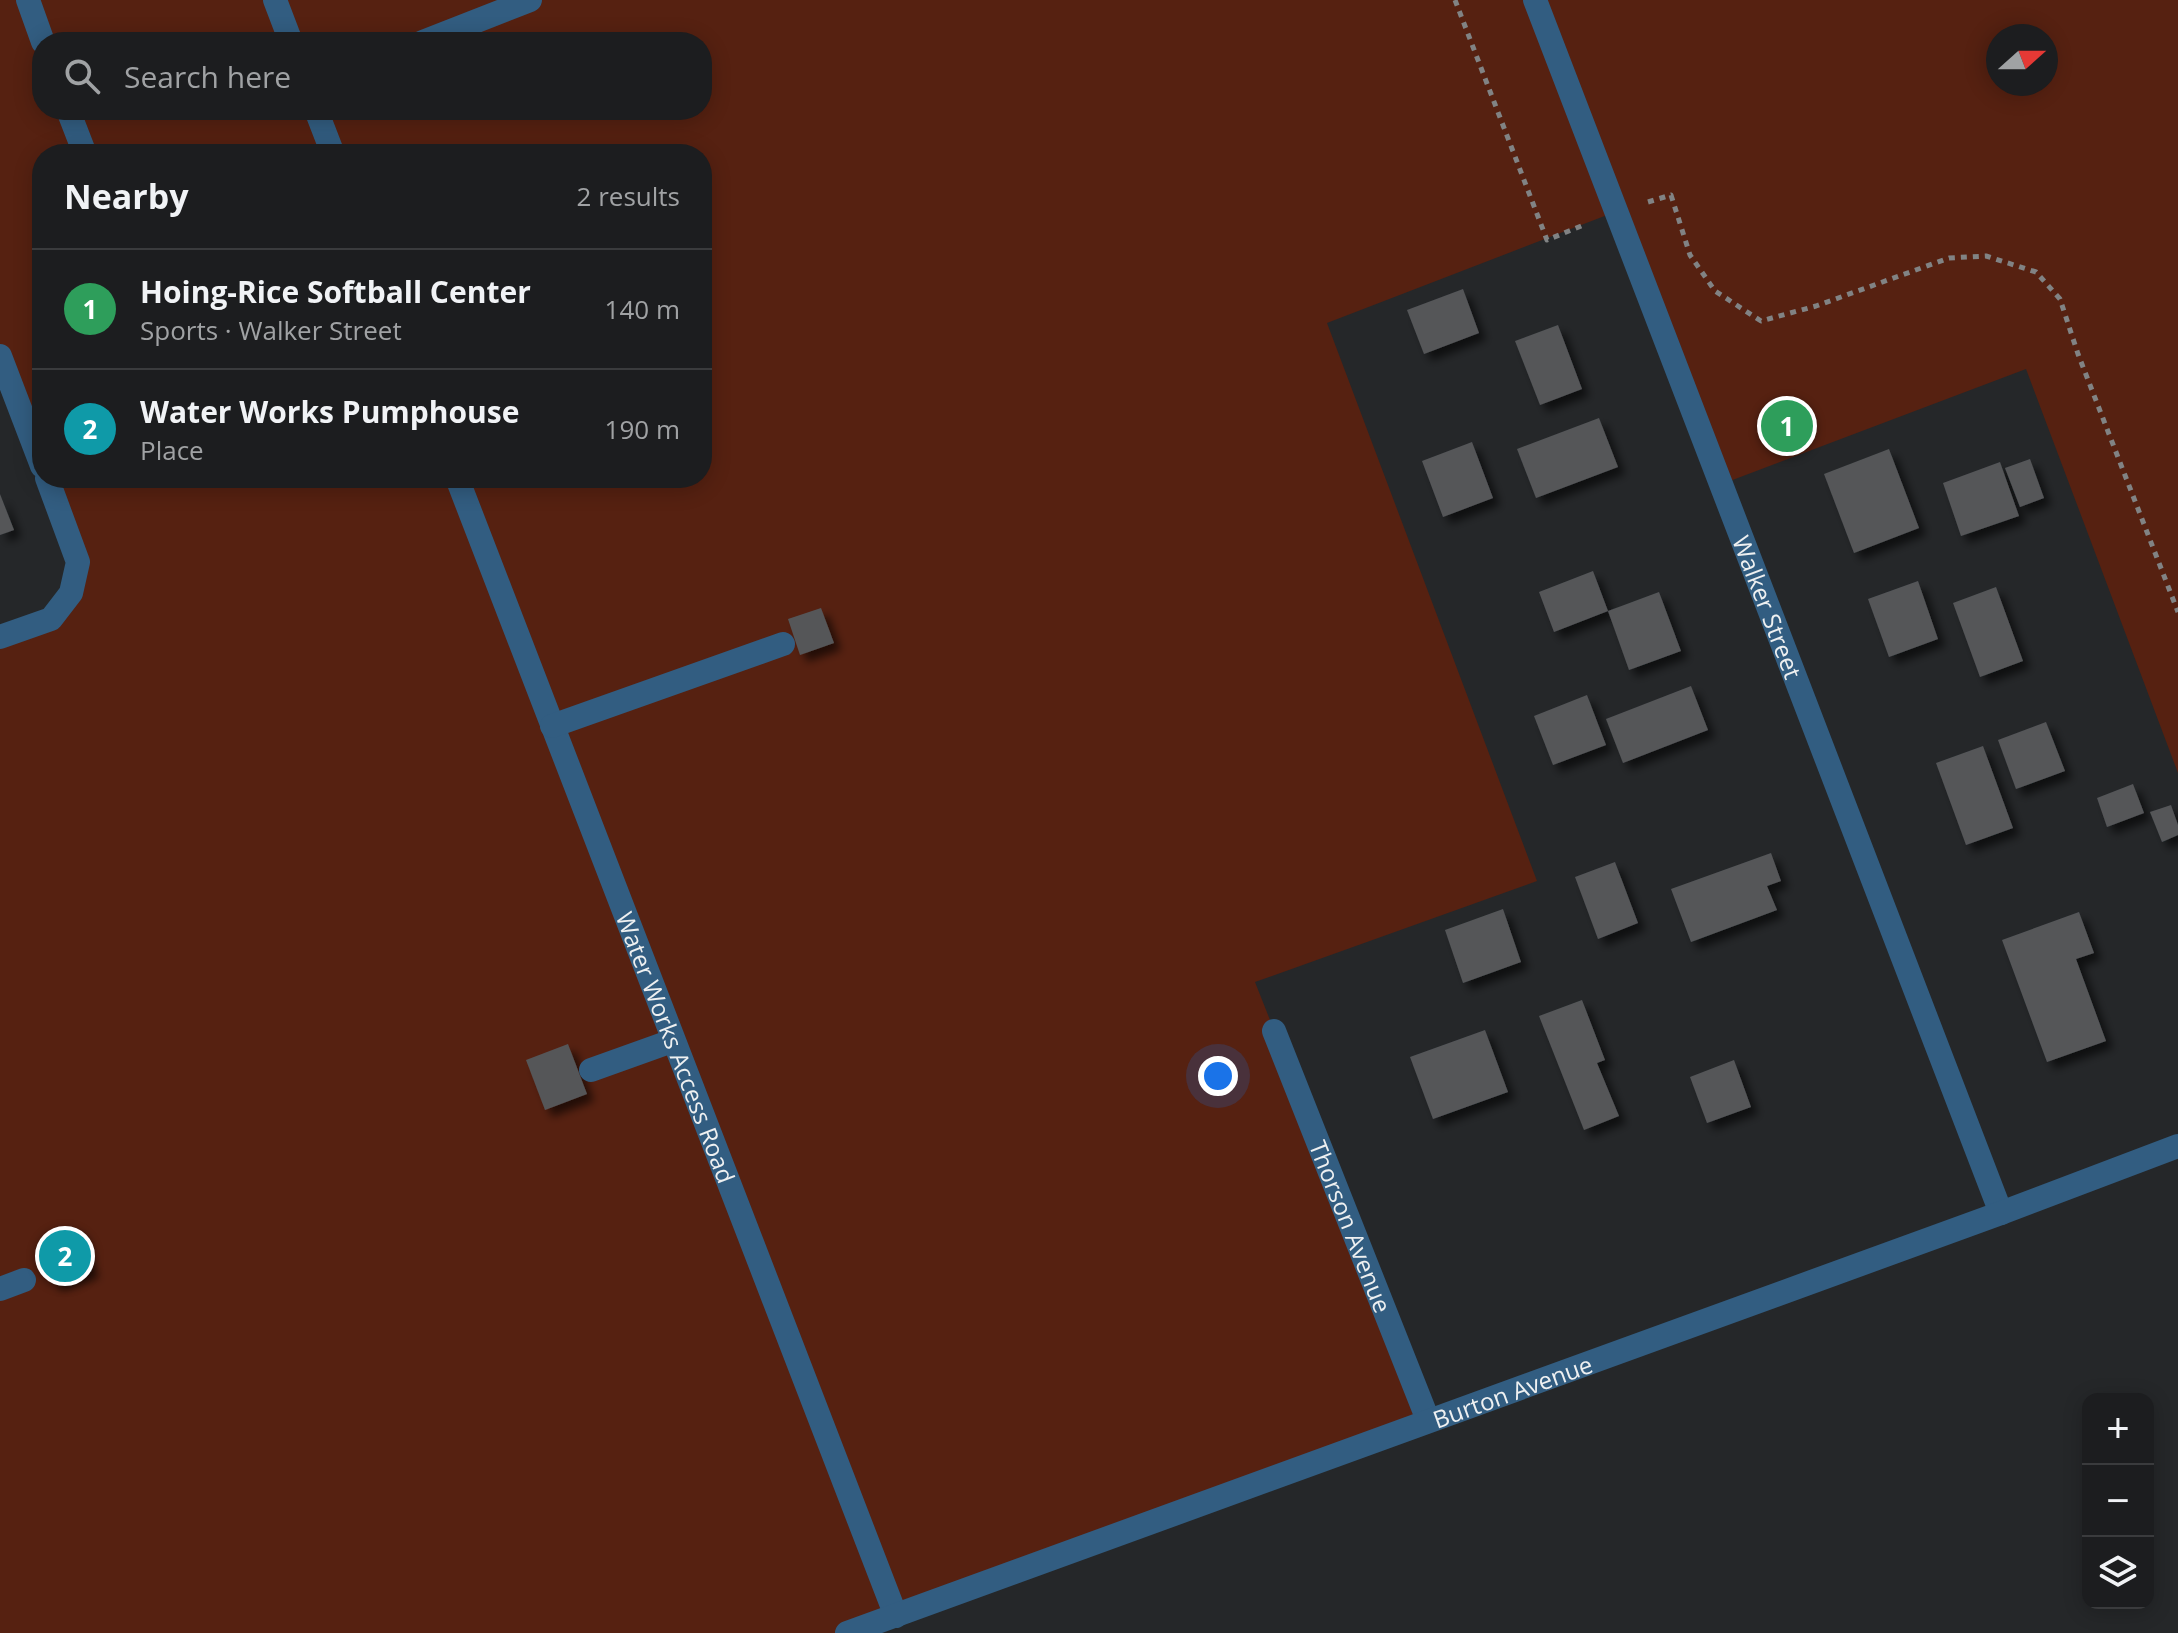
<!DOCTYPE html>
<html lang="en">
<head>
<meta charset="utf-8">
<style>
  :root { --surface:#1c1d1f; --page:#292a2c; --text:#f1f3f6; --muted:#a0a2a4; --line:#3a3b3d; --accent:#f49f86 }
  body { margin:0; font-family:"Open Sans",sans-serif; background:var(--page); color:var(--text) }
  .controls { position:absolute; right:24px; bottom:24px; display:grid; overflow:hidden; border-radius:16px; box-shadow:0 4px 20px #0003 }
  .controls button { width:72px; height:72px; display:grid; place-items:center; padding:0; border:0; border-bottom:2px solid var(--line); background:var(--surface); color:var(--text); font:40px sans-serif }
  .compass { position:absolute; left:1986px; top:24px; width:72px; height:72px; border-radius:50%; background:var(--surface); box-shadow:0 4px 20px #0003; rotate:69deg }
  .you { position:absolute; left:1218px; top:1076px; width:28px; height:28px; margin:-20px; border:6px solid #fff; border-radius:50%; background:#1a73e8; box-shadow:0 0 0 12px #1a73e833 }
  .badge { display:grid; place-items:center; width:52px; height:52px; border-radius:50%; background:var(--accent); color:#fff; font-size:26px; font-weight:700 }
  .pin { position:absolute; translate:-50% -50%; border:4px solid #fff; box-shadow:0 2px 8px #0006 }
  .list { margin:0; padding:0; list-style:none }
  h2 { display:flex; justify-content:space-between; align-items:center; height:104px; margin:0; padding:0 32px; font-size:34px }
  h2 small { font-size:26px; font-weight:400; color:var(--muted) }
  .list li { display:grid; grid-template-columns:52px 1fr auto; gap:24px; align-items:center; box-sizing:border-box; height:120px; padding:0 32px; border-top:2px solid var(--line) }
  .list b { display:block; font-size:30px; white-space:nowrap }
  .list p { margin:0; font-size:26px; white-space:nowrap; color:var(--muted) }
  .list em { font-size:26px; font-style:normal; color:var(--muted) }
  .icon { flex:none; width:44px; height:44px; fill:none; stroke:currentColor; stroke-width:2; stroke-linecap:round; stroke-linejoin:round }
  .map { position:relative; flex:none; width:2178px; height:1633px; overflow:hidden }
  .search { position:absolute; background:var(--surface); box-shadow:0 4px 20px #0003; left:32px; top:32px; width:680px; height:88px; display:flex; align-items:center; gap:20px; box-sizing:border-box; padding:0 28px; border-radius:32px; color:var(--muted); font-size:30px }
  .panel { position:absolute; background:var(--surface); box-shadow:0 4px 20px #0003; left:32px; top:144px; width:680px; height:344px; border-radius:32px }
  .map>svg:first-child { display:block }
  .green { fill:#562111; fill-rule:evenodd }
  .building { fill:#545659; filter:url(#shadow) }
  .lines { fill:none; stroke-linecap:round; stroke-linejoin:round }
  .path { stroke:#818384; stroke-width:5; stroke-dasharray:6 6; stroke-linecap:butt }
  .minor { stroke:#325d81; stroke-width:24 }
  .labels { text-anchor:middle; dominant-baseline:central; stroke-width:7; stroke-linejoin:round; paint-order:stroke }
  .street-label { font-size:24px; fill:#eef0f1; stroke:#1b1d1f }
</style>
</head>
<body>
<div class="map">
<svg width="2178" height="1633" viewBox="0 0 2178 1633">
  <defs>
    <filter id="shadow"><feDropShadow dx="7" dy="7" stdDeviation="4" flood-color="#0009"/></filter>
  </defs>
  <rect width="100%" height="100%" fill="#252729"/>
  <path class="green" d="M 0,0 L 2178,0 L 2178,773 L 2026,369 L 1722,484 L 1615,212 L 1327,323 L 1537,881 L 1255,982 L 1428,1420 L 847,1633 L 0,1633 L 0,637 L 51,619 L 78,561 L 47,478 L 702,478 L 702,154 L 42,154 L 42,466 L 0,356 ZM 1998,36 L 2046,36 L 2046,84 L 1998,84 ZM 42,42 L 702,42 L 702,110 L 42,110 Z"/>
  <g class="building">
    <polygon points="1463,289 1479,333 1424,354 1407,310"/>
    <polygon points="1558,325 1582,389 1540,405 1515,341"/>
    <polygon points="1599,418 1618,467 1536,498 1517,449"/>
    <polygon points="1472,442 1493,498 1443,517 1422,461"/>
    <polygon points="1889,449 1919,528 1854,553 1824,474"/>
    <polygon points="2030,459 2044,498 2020,507 2005,468"/>
    <polygon points="2000,462 2019,516 1961,536 1943,483"/>
    <polygon points="0,494 14,530 0,535"/>
    <polygon points="1593,571 1608,611 1554,632 1539,592"/>
    <polygon points="1918,581 1938,639 1889,657 1868,599"/>
    <polygon points="1996,587 2023,661 1980,677 1953,603"/>
    <polygon points="1659,592 1681,651 1629,670 1608,611"/>
    <polygon points="821,608 834,643 800,655 788,619"/>
    <polygon points="1691,686 1708,730 1623,763 1606,719"/>
    <polygon points="1587,695 1606,745 1553,765 1534,716"/>
    <polygon points="2046,722 2065,771 2016,789 1998,740"/>
    <polygon points="1983,746 2013,828 1966,845 1936,763"/>
    <polygon points="2133,784 2144,813 2107,827 2097,798"/>
    <polygon points="2171,805 2178,825 2178,835 2162,842 2150,812"/>
    <polygon points="1771,853 1781,881 1767,886 1777,910 1691,942 1671,889"/>
    <polygon points="1615,862 1638,923 1598,939 1575,877"/>
    <polygon points="1503,909 1521,962 1463,983 1445,930"/>
    <polygon points="2079,912 2094,953 2076,959 2106,1041 2047,1062 2002,940"/>
    <polygon points="1582,1000 1605,1060 1597,1063 1619,1116 1584,1130 1539,1016"/>
    <polygon points="1485,1030 1508,1092 1433,1119 1410,1057"/>
    <polygon points="568,1044 587,1094 545,1110 526,1060"/>
    <polygon points="1734,1060 1751,1107 1707,1123 1690,1077"/>
    <polygon points="76,1228 92,1271 54,1284 39,1242"/>
  </g>
  <g class="lines">
    <g class="path">
      <polyline points="1455,0 1547,240 1586,224"/>
      <polyline points="1648,202 1671,195 1690,255 1715,291 1761,321 1816,306 1949,258 1986,256 2036,272 2060,299 2078,354 2178,612"/>
    </g>
    <g class="minor">
      <polyline points="28,0 43,42"/>
      <polyline points="275,0 291,42"/>
      <path id="s1" d="M 1535,0 L 2001,1213"/>
      <polyline points="423,42 530,0"/>
      <polyline points="68,110 85,154"/>
      <polyline points="316,110 333,154"/>
      <polyline points="0,356 42,466"/>
      <path id="s2" d="M 457,478 L 896,1616"/>
      <polyline points="0,637 51,619 71,593 78,562 47,478"/>
      <polyline points="552,726 783,644"/>
      <path id="s3" d="M 1274,1031 L 1428,1420"/>
      <polyline points="591,1070 672,1041"/>
      <polyline points="0,1289 24,1280"/>
      <path id="s4" d="M 847,1633 L 2001,1213 L 2178,1146"/>
    </g>
  </g>
  <g class="labels">
    <g class="street-label">
      <text stroke="none"><textPath href="#s1" startOffset="650">Walker Street</textPath></text>
      <text stroke="none"><textPath href="#s2" startOffset="610">Water Works Access Road</textPath></text>
      <text stroke="none"><textPath href="#s3" startOffset="210">Thorson Avenue</textPath></text>
      <text stroke="none"><textPath href="#s4" startOffset="708">Burton Avenue</textPath></text>
    </g>
  </g>
</svg>
<div class="controls">
<button>+</button>
<button>−</button>
<button><svg class="icon" aria-label="layers" viewBox="0 0 24 24"><path d="M12 4l9 5-9 5-9-5zM3 14l9 5 9-5"/></svg></button>
</div>
<svg class="compass" viewBox="-18 -18 36 36"><path d="M0-13l5 13h-10z" fill="#e53935"/><path d="M0 13l5-13h-10z" fill="#a0a2a4"/></svg>
<div class="you"></div>
<div class="pin badge" style="left:1787px;top:426px;background:#2e9e5b">1</div>
<div class="pin badge" style="left:65px;top:1256px;background:#0f9aa8">2</div>
<div class="search"><svg class="icon" aria-label="search" viewBox="0 0 24 24"><circle cx="10" cy="10" r="6"/><path d="M15 15l6 6"/></svg>Search here</div>
<section class="panel">
<h2>Nearby<small>2 results</small></h2>
<ul class="list">
<li><span class="badge" style="background:#2e9e5b">1</span><div><b>Hoing-Rice Softball Center</b><p>Sports · Walker Street</p></div><em>140 m</em></li>
<li><span class="badge" style="background:#0f9aa8">2</span><div><b>Water Works Pumphouse</b><p>Place</p></div><em>190 m</em></li>
</ul>
</section>
</div>
</body>
</html>
